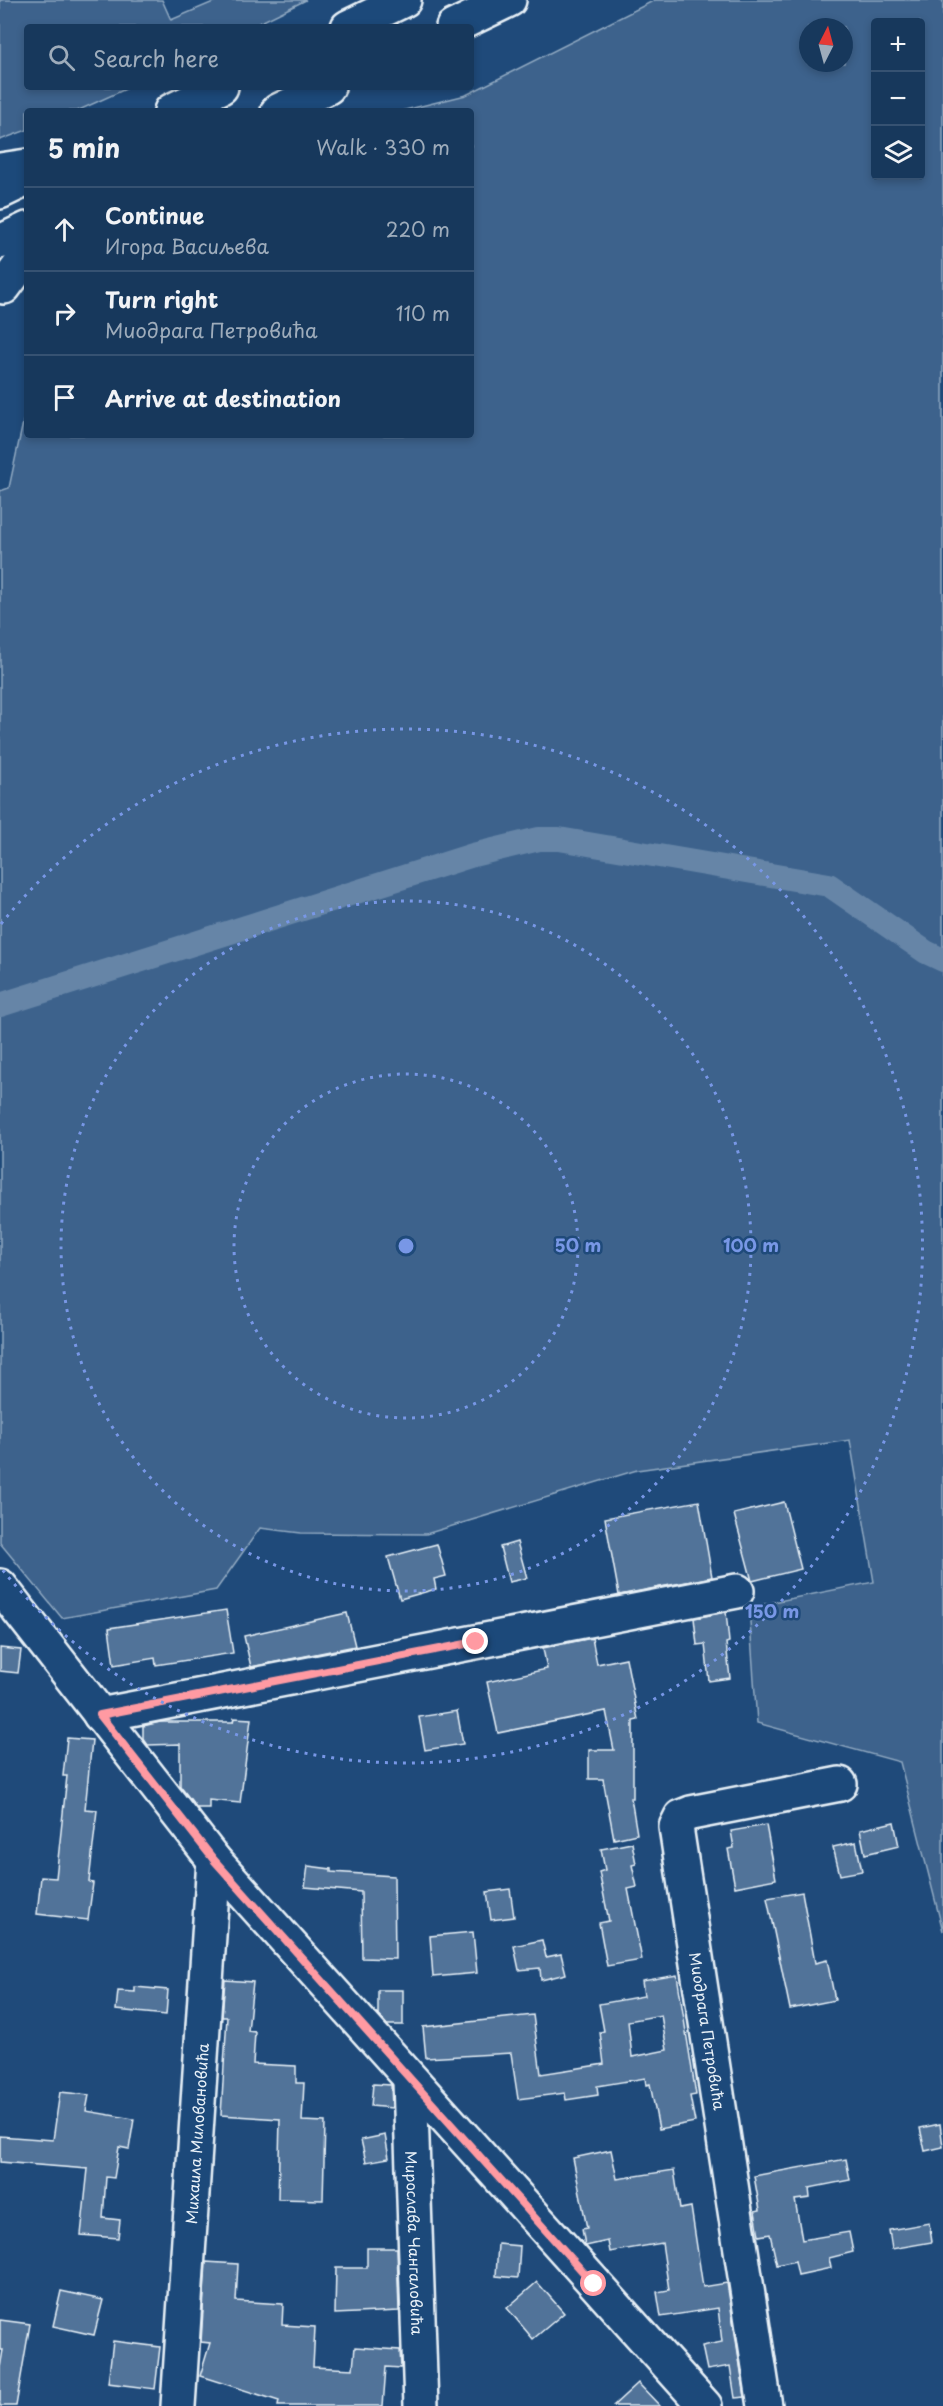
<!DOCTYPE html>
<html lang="en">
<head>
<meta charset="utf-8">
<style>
  :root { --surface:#17385c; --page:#244365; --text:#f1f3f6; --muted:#9eacbb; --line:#365272 }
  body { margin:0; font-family:"Playpen Sans",sans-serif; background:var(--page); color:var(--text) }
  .controls { position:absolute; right:18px; top:18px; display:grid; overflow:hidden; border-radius:6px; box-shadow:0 3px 9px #0003 }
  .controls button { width:54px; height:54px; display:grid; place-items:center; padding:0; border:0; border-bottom:2px solid var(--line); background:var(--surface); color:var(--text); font:30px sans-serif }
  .compass { position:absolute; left:799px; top:18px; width:54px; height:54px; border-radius:50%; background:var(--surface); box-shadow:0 3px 9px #0003; rotate:6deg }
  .stop { position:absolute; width:18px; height:18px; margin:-14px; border:4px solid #ff9aa2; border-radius:50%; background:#fff }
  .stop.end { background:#ff9aa2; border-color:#fff; box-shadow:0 2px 6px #0008 }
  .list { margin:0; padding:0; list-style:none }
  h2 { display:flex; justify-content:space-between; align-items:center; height:78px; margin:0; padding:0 24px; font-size:26px }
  h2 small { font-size:20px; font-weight:400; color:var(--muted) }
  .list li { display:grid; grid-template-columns:39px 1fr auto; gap:18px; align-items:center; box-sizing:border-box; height:84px; padding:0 24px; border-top:2px solid var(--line) }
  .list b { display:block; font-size:22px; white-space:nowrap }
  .list p { margin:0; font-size:20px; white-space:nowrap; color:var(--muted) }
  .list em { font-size:20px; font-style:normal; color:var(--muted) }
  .icon { flex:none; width:33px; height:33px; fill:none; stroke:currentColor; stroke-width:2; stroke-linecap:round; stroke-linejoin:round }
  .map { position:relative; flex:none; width:943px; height:2406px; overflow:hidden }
  .search { position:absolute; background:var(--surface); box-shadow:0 3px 9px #0003; left:24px; top:24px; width:450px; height:66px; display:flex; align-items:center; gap:15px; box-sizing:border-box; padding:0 21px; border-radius:6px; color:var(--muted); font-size:22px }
  .panel { position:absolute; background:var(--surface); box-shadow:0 3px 9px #0003; left:24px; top:108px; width:450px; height:330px; border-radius:6px }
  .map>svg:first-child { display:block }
  .green { fill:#3c628c; stroke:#92aac2; stroke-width:1.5; fill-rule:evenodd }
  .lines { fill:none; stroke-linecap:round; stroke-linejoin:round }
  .canal { stroke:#6685a7; stroke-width:24 }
  .building { fill:#517399; stroke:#e8f1f8; stroke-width:1.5; fill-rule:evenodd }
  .minor-casing { stroke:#e8f1f8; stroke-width:38 }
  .major-casing { stroke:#e8f1f8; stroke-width:38 }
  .minor { stroke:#1f4a7a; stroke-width:33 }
  .major { stroke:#1f4a7a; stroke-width:33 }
  .route { stroke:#ff9aa2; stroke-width:8 }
  .ring { fill:none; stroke:#7897e6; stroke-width:3; stroke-dasharray:3 6 }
  .labels { text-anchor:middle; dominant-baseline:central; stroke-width:5; stroke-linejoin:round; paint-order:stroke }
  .street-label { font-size:15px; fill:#e8f1f8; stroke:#1f4a7a }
  .centre { fill:#7897e6; stroke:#1f4a7a; stroke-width:3 }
  .ring-label { font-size:18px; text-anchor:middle; font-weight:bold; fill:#7897e6; stroke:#1f4a7a; stroke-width:5; stroke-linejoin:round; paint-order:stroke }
</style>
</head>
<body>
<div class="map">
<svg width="943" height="2406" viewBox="0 0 943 2406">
  <rect width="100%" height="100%" fill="#1f4a7a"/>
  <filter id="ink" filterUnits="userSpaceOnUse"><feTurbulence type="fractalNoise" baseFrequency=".0167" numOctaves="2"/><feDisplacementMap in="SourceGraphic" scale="12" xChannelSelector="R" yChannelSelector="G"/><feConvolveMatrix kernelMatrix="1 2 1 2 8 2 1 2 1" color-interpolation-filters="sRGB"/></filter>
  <g filter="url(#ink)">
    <g class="green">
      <polygon points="0,0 162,0 171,20 218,0 306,0 251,27 27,27 27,87 130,87 77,111 27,111 27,130 0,140"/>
      <path d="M 655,0 L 943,0 L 943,1931 L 900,1762 L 757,1723 L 749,1607 L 874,1582 L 850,1440 L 637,1470 L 426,1534 L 301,1533 L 260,1528 L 216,1590 L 62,1618 L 0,1543 L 0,491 L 9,488 L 27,404 L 27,435 L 471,435 L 471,111 L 401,111 L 466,95 ZM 876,22 L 920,22 L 920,176 L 876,176 ZM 808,27 L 844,27 L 844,63 L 808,63 Z"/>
    </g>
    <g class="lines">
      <polyline class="canal" points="0,1005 473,855 539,839 559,839 829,885 926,952 943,960"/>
    </g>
    <g class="building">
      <polygon points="699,1501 712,1577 619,1595 605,1518"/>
      <polygon points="784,1502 801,1569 752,1581 734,1514"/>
      <polygon points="517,1542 527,1578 509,1582 500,1547"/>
      <polygon points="437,1544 446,1576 434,1579 436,1589 400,1599 388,1557"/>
      <polygon points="226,1610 233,1653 156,1665 155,1658 114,1665 109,1628"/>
      <polygon points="726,1612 729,1642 726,1643 730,1678 709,1681 705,1644 697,1645 694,1618"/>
      <polygon points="347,1613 355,1646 251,1667 244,1636"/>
      <polygon points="592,1638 597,1664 626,1658 638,1720 633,1721 633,1798 631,1798 637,1834 614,1839 603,1779 589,1779 589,1750 614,1750 606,1711 498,1733 487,1682 547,1669 543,1648"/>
      <polygon points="0,1648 21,1650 18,1673 0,1671"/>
      <polygon points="457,1711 463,1744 425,1750 419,1717"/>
      <polygon points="234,1718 251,1719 240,1803 209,1800 209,1808 197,1808 180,1786 180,1744 148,1745 143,1738 143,1726 160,1722 233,1722"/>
      <polygon points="67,1738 92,1740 85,1809 97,1810 89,1882 93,1883 88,1920 37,1914 41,1877 56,1878 67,1776 63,1776"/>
      <polygon points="894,1822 899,1846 865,1854 860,1830"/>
      <polygon points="766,1825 776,1879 735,1887 728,1849 734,1848 731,1831"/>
      <polygon points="856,1842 862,1871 840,1875 833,1847"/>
      <polygon points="632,1843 636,1864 632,1865 637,1887 628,1889 642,1960 607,1966 599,1923 609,1921 599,1872 605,1870 601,1849"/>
      <polygon points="308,1866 331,1869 331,1872 394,1876 395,1959 362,1958 361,1892 305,1887"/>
      <polygon points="510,1889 514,1917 491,1920 487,1892"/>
      <polygon points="802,1892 815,1963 827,1960 835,2000 790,2009 767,1898"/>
      <polygon points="473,1932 477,1973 433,1977 430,1936"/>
      <polygon points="542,1940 546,1957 561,1954 566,1974 541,1980 540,1968 519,1970 514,1946"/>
      <path d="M 677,1975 L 696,2095 L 690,2096 L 695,2122 L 659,2129 L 650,2084 L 646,2085 L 645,2078 L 597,2086 L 598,2095 L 566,2100 L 565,2093 L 518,2099 L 511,2053 L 426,2058 L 423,2027 L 533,2015 L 541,2074 L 604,2064 L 600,2032 L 604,2031 L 599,2004 L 644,1996 L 642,1981 ZM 661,2015 L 667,2050 L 632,2057 L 628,2021 Z"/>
      <polygon points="225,1980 253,1982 248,2031 255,2032 253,2064 296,2066 296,2083 304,2083 302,2121 325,2122 323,2200 278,2199 280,2119 221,2115 227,2017 222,2017"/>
      <polygon points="135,1987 168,1990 166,2015 116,2010 118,1991 135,1992"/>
      <polygon points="378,1990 403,1990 403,2025 387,2025 378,2014"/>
      <polygon points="373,2084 391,2085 392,2108 371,2106"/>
      <polygon points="60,2092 89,2095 86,2111 134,2119 129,2149 119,2147 114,2178 106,2177 103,2218 120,2220 118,2238 81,2235 88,2169 0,2162 0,2136 53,2140"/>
      <polygon points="940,2124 943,2147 925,2151 920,2128"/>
      <polygon points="385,2135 389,2158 366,2162 361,2140"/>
      <polygon points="611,2150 617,2179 674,2170 680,2209 691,2207 703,2287 727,2283 745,2397 735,2398 730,2366 707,2370 702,2346 722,2342 718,2308 661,2317 657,2292 669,2290 662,2243 610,2252 608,2241 586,2246 585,2245 582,2229 587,2228 573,2158"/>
      <polygon points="846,2159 850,2180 809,2188 810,2198 795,2200 802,2240 849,2232 853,2252 829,2258 831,2268 798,2275 795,2261 777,2265 770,2234 759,2236 755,2211 760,2210 754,2176"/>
      <polygon points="929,2223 932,2242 892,2249 889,2230"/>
      <polygon points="498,2244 520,2246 518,2278 496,2276"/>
      <polygon points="367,2248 397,2248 399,2311 335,2314 336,2268 367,2268"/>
      <polygon points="206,2262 238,2264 236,2301 283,2304 282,2325 315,2327 313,2367 353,2369 355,2347 400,2350 401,2368 386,2367 383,2406 278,2406 279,2401 200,2376 210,2343 201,2342"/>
      <polygon points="537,2282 564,2313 533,2339 507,2308"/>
      <polygon points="61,2291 103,2300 94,2335 53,2326"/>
      <polygon points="0,2320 30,2324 16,2406 0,2406 0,2368 3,2350 0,2350"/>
      <polygon points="113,2341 160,2347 155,2389 108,2383"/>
      <polygon points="638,2383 660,2406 613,2406"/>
    </g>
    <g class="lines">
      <defs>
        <g id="minor">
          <polyline points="0,170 27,166"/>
          <polyline points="0,1586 214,1860 705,2406"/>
          <polyline points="100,1715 737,1591"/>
          <path id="s1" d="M 410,2081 L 421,2406"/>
          <path id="s2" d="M 178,2406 L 214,1860"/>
          <polyline points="765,2406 676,1827 681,1817 691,1813 840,1784"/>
        </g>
        <g id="major">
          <polyline points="348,27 404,0"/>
          <polyline points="453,27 509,0"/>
          <polyline points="171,111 221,87"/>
          <polyline points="278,111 328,87"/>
          <polyline points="0,192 27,179"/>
          <polyline points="0,242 27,229"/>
          <polyline points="4,287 27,256"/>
        </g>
      </defs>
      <use href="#minor" class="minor-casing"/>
      <use href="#major" class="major-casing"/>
      <use href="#minor" class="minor"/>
      <use href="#major" class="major"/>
    </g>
  </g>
  <g class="lines" filter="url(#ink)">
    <polyline class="route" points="476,1642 100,1715 214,1860 594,2284"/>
  </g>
  <g class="ring">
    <circle cx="406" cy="1246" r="172"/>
    <circle cx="406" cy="1246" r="345"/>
    <path d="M1 924A517 517 0 1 1 1 1568"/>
  </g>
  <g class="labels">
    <g class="street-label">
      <text transform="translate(708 2031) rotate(81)">Миодрага Петровића</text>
      <text stroke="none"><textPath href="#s2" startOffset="273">Михаила Миловановића</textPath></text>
      <text stroke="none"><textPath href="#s1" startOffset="162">Мирослава Чангаловића</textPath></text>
    </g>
  </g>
  <circle cx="406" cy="1246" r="9" class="centre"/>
  <g class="ring-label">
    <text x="578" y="1252">50 m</text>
    <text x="751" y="1252">100 m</text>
    <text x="772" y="1618">150 m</text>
  </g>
</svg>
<div class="controls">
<button>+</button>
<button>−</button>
<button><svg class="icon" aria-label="layers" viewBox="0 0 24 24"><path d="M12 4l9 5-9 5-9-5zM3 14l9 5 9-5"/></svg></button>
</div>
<svg class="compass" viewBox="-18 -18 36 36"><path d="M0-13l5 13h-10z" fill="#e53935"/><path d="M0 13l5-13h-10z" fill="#9eacbb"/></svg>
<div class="stop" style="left:594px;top:2284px"></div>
<div class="stop end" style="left:476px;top:1642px"></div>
<div class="search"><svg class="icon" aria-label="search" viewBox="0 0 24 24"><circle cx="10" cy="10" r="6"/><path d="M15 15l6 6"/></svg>Search here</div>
<section class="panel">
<h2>5 min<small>Walk · 330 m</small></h2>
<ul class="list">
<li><svg class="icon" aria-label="ahead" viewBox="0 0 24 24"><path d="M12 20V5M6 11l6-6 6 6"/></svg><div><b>Continue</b><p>Игора Васиљева</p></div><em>220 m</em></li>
<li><svg class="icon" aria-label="right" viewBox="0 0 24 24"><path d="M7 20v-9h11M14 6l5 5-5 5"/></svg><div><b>Turn right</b><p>Миодрага Петровића</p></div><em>110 m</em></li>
<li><svg class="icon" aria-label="arrive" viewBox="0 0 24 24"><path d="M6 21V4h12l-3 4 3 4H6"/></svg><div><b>Arrive at destination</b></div></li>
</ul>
</section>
</div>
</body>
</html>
